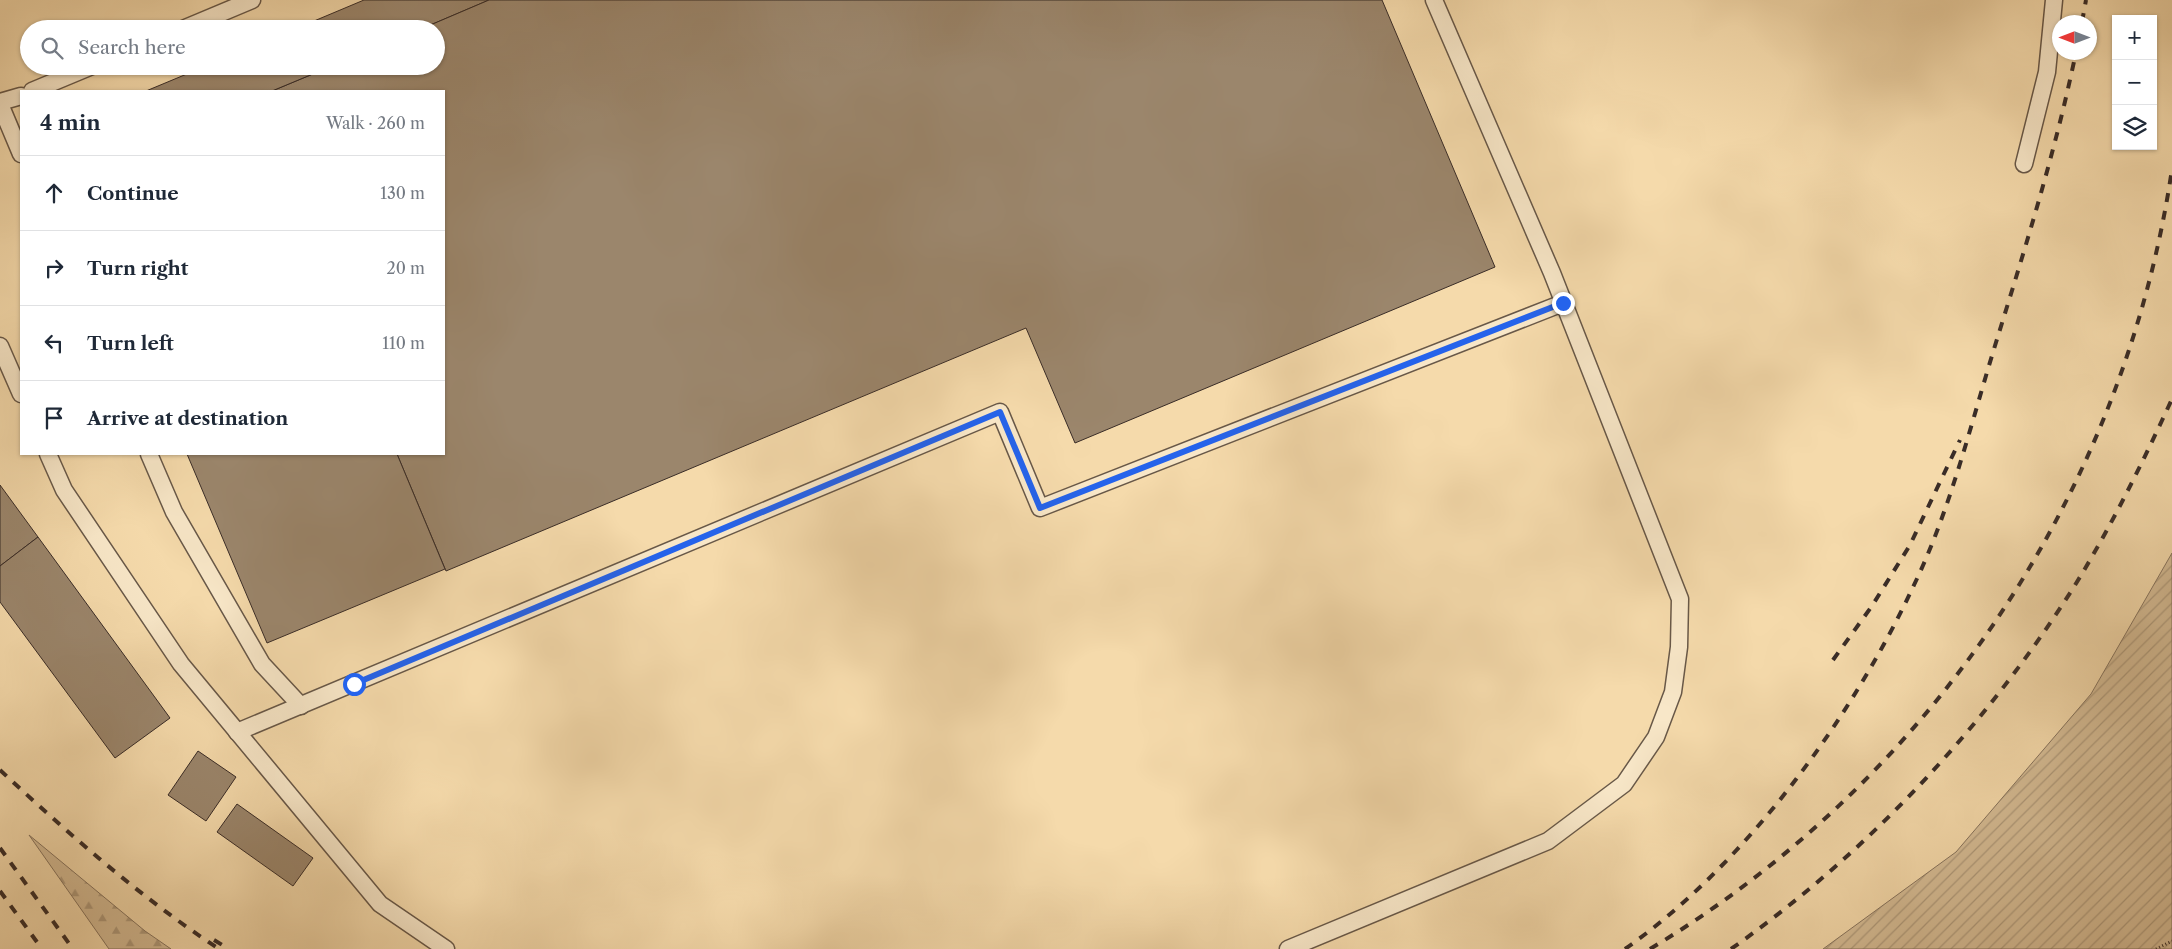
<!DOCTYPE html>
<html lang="en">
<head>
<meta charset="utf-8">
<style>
  :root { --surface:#fff; --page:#f2f2f3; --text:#1f2937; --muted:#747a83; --line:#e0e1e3 }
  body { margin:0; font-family:"Libre Caslon Text",serif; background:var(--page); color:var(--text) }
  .controls { position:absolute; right:15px; top:15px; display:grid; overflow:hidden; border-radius:0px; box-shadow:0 1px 4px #0004 }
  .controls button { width:45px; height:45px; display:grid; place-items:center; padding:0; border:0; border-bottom:1px solid var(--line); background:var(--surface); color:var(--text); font:25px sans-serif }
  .compass { position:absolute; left:2052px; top:15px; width:45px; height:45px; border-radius:50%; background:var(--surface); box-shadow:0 1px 4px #0004; rotate:270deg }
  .stop { position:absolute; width:15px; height:15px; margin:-11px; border:4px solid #2563eb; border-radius:50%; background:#fff }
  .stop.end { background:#2563eb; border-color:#fff; box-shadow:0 1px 5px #0008 }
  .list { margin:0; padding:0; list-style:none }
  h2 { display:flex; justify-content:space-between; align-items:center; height:65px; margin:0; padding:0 20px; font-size:21px }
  h2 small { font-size:16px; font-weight:400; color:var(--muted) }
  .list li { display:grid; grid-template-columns:32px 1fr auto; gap:15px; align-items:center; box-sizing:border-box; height:75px; padding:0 20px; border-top:1px solid var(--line) }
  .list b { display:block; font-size:19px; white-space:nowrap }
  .list em { font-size:16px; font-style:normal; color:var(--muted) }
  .icon { flex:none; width:28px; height:28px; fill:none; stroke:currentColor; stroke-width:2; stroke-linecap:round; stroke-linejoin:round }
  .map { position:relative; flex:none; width:2172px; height:949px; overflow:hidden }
  .search { position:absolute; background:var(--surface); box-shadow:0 1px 4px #0004; left:20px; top:20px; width:425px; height:55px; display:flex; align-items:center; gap:12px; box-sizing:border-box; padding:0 18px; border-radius:28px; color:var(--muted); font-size:19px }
  .panel { position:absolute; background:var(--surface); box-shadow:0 1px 4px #0004; left:20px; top:90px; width:425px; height:365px; border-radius:0px }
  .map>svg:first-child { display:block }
  .forest { fill:url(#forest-firs); stroke:#87745e }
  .garden { fill:url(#garden-furrows); stroke:#87745e }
  .building { fill:#9b866c; stroke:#392c27 }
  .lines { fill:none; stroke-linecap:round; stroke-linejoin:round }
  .service-casing { stroke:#685848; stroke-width:19 }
  .path { stroke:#392c27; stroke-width:3; stroke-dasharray:1 2.5; stroke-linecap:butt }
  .service { stroke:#f8e7c8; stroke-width:16 }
  .rail { stroke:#392c27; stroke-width:4; stroke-dasharray:9 9; stroke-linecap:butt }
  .route { stroke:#2563eb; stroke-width:6 }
</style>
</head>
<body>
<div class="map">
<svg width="2172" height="949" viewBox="0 0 2172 949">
  <defs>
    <pattern id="forest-firs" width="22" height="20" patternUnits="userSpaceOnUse" patternTransform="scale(1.25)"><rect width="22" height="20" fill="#d5bc95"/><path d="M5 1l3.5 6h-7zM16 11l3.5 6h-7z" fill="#ae997a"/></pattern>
    <pattern id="garden-furrows" width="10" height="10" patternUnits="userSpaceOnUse" patternTransform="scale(1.25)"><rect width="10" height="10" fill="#d5bc95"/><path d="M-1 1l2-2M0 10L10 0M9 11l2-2" fill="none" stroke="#ae997a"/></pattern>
  </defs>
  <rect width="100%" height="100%" fill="#f5daab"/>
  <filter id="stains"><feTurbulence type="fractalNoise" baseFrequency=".004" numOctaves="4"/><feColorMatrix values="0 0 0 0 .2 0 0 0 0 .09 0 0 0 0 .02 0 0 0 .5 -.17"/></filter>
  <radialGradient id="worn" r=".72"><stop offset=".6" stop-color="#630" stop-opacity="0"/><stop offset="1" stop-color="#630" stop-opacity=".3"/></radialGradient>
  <polygon class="forest" points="29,835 145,931 171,949 109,949"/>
  <polygon class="garden" points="2172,553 2172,949 1823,949 1956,852 2091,694"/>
  <g class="building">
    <polygon points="364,0 489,0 421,29 295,29"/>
    <polygon points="489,0 1382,0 1495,267 1075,443 1026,328 446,571 397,454 444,454 444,91 272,91 332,66 436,66 436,29 421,29"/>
    <polygon points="206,66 332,66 272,91 146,91"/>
    <polygon points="187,454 397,454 445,569 267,643"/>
    <polygon points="0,485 38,537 0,566"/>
    <polygon points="38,537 170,718 115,758 0,602 0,566"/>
    <polygon points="198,751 236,777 206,821 168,795"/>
    <polygon points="237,804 313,858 293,886 217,832"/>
  </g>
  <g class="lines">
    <defs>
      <g id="service">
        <polyline points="183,29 252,0"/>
        <polyline points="32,91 92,66"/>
        <polyline points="0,102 21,96"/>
        <polyline points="0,104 21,154"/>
        <polyline points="2024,164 2047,72 2054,0"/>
        <polyline points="0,346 21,394"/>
        <polyline points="48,454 64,490 181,664 380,904 446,949"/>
        <polyline points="149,454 174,512 262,664 301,706"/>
        <polyline points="237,732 1000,412 1040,508 1563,303"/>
        <polyline points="1288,949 1548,841 1624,784 1656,737 1673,692 1679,647 1680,599 1552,273 1434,0"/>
      </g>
    </defs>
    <use href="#service" class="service-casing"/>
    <polyline class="path" points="2156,949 2172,941"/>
    <use href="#service" class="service"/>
    <g class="rail">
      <polyline points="2082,22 2086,0"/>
      <polyline points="1833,660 1872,606 1910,545 1960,440"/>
      <path d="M 0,770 C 69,834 140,897 219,949"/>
      <polyline points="0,848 73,949"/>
      <polyline points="0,891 42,949"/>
      <polyline points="214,940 229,949"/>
      <path d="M 1625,949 C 1746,864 1852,718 1914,585 C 1952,506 1972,419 1998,336 C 2027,242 2056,149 2076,52"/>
      <path d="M 1650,949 C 1930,781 2124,493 2172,169"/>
      <path d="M 1731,949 C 1866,854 1983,729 2072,590 C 2110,529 2142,464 2172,399"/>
    </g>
  </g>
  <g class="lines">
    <polyline class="route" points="354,684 1000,412 1040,508 1563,303"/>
  </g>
  <rect width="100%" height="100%" filter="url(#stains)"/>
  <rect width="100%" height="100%" fill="url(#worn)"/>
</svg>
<div class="controls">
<button>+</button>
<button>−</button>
<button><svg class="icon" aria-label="layers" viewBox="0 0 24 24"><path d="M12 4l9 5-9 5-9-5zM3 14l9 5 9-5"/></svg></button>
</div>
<svg class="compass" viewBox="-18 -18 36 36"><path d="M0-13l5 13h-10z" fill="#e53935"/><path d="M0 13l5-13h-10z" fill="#747a83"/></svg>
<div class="stop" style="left:354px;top:684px"></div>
<div class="stop end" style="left:1563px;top:303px"></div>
<div class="search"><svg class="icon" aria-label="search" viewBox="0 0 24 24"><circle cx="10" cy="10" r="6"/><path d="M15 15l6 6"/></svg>Search here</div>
<section class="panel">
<h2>4 min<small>Walk · 260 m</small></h2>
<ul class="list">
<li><svg class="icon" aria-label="ahead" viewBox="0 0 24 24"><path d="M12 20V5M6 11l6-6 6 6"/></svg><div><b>Continue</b></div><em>130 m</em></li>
<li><svg class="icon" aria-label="right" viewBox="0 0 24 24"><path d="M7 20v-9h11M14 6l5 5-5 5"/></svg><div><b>Turn right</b></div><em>20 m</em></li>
<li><svg class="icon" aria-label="left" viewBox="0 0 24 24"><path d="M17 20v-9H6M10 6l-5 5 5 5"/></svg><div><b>Turn left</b></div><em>110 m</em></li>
<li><svg class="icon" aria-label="arrive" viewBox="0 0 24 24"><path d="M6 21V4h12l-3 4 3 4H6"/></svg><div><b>Arrive at destination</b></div></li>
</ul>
</section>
</div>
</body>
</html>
